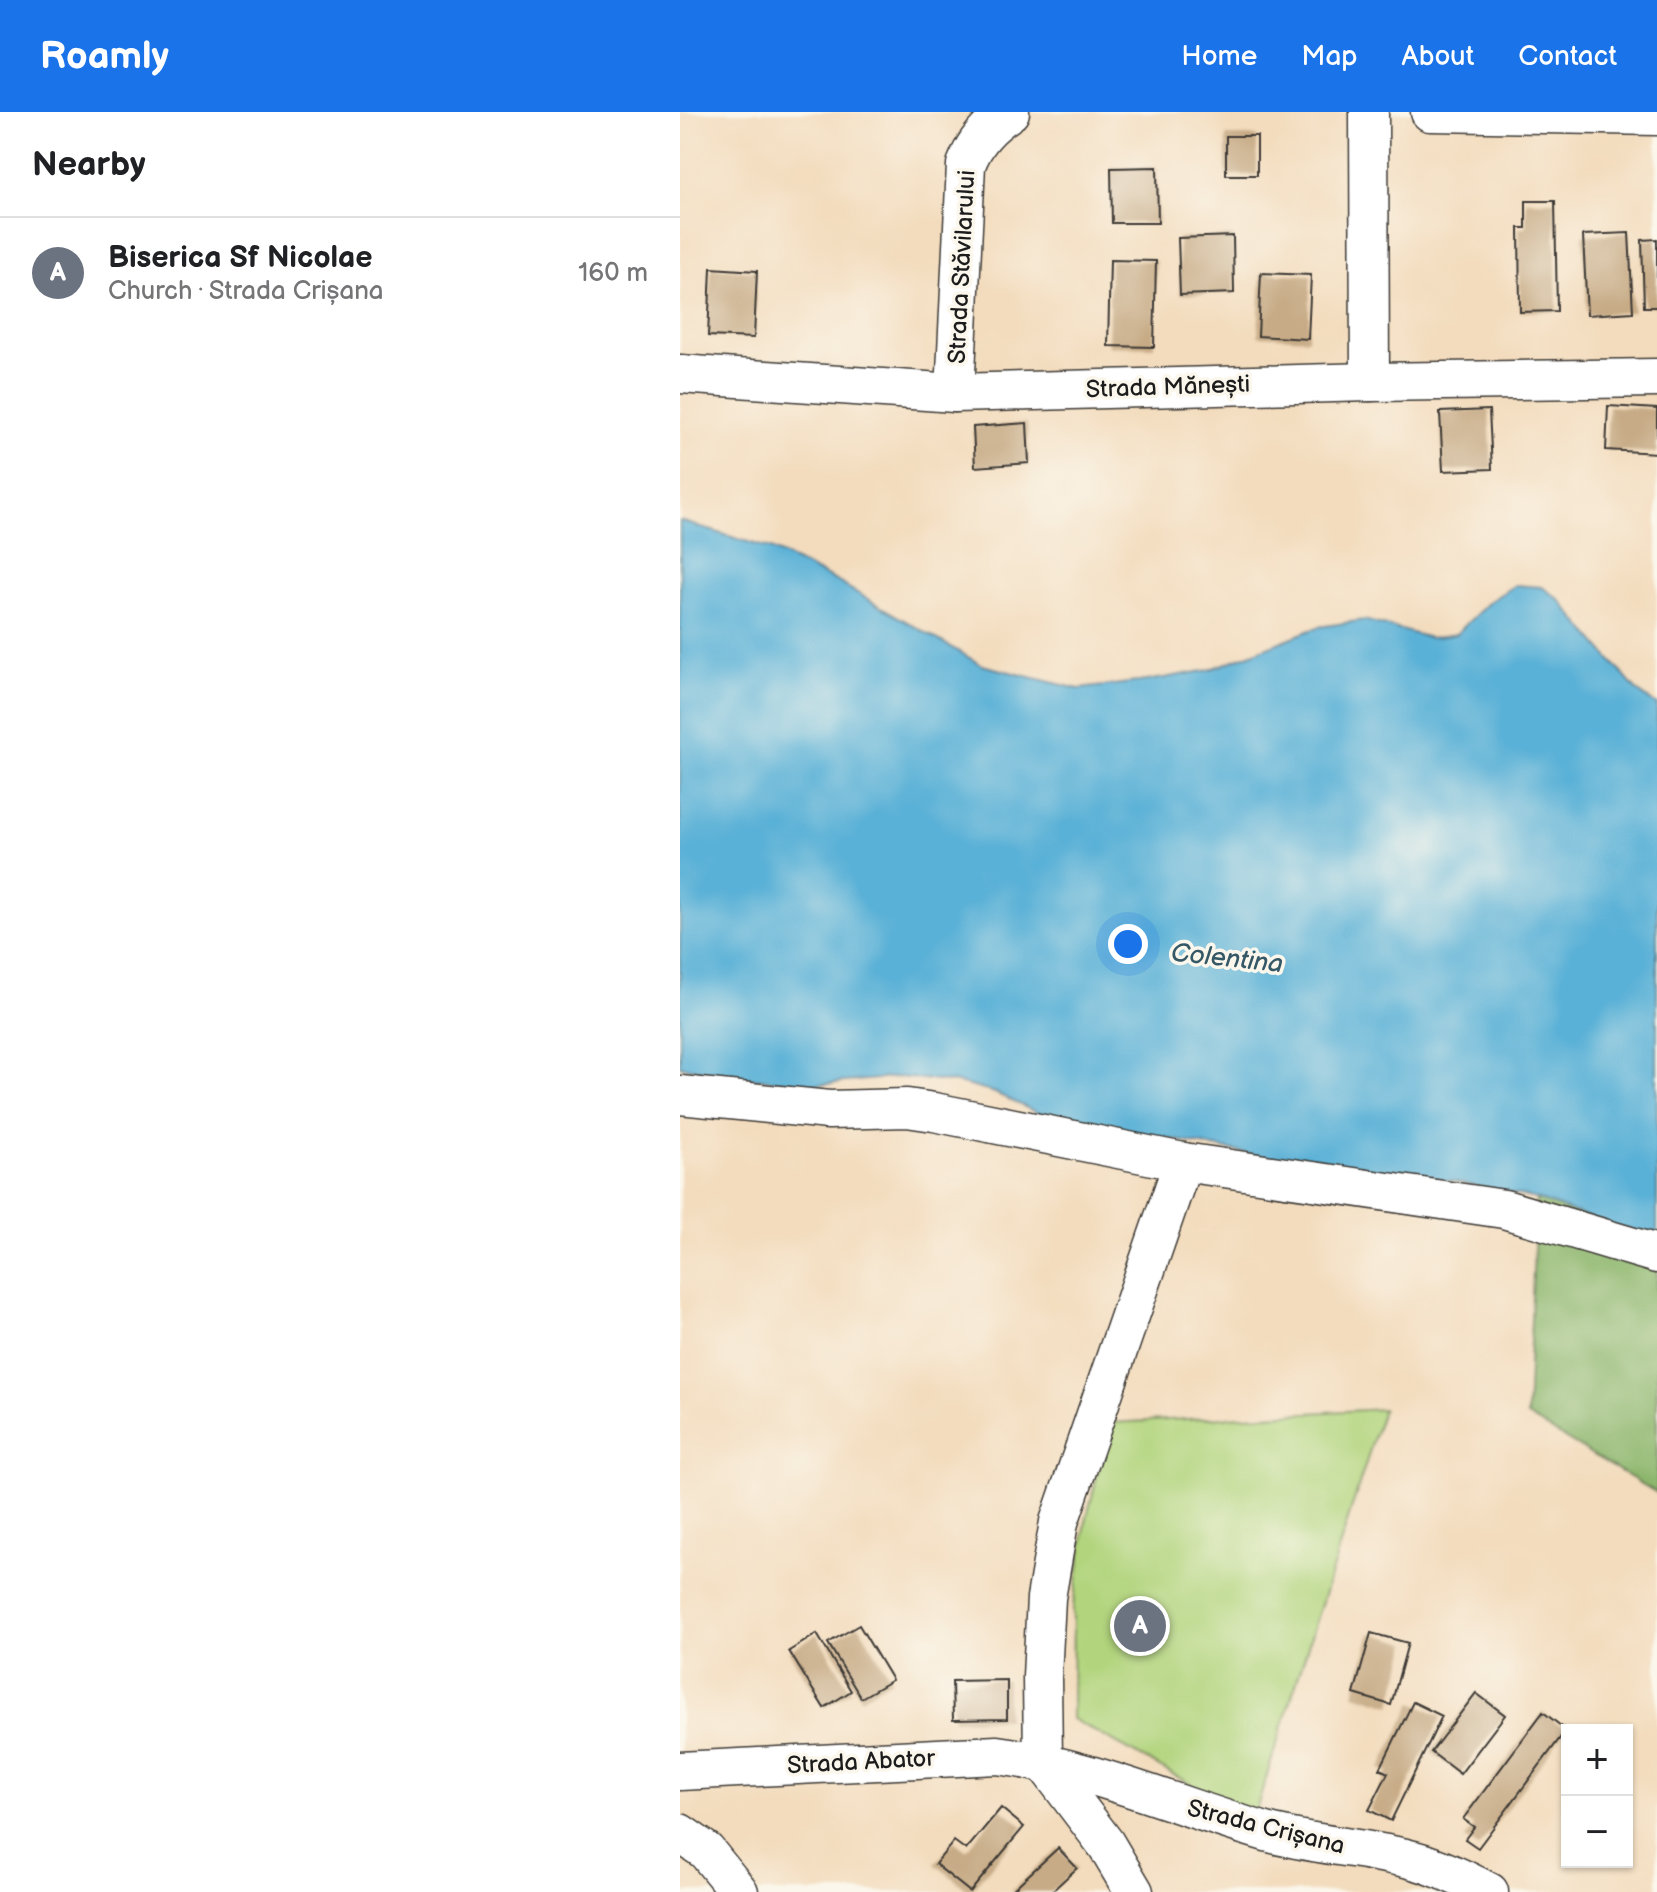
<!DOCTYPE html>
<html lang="en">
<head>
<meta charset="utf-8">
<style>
  :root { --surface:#fff; --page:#f6f6f6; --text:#202124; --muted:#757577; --line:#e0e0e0; --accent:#1a73e8 }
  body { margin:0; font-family:"Balsamiq Sans",sans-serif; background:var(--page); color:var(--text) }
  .controls { position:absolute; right:24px; bottom:24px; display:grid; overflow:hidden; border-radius:0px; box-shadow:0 2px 6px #0004 }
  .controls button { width:72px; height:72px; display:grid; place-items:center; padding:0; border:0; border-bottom:2px solid var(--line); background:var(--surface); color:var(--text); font:40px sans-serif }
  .you { position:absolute; left:448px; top:832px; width:28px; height:28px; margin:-20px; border:6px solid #fff; border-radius:50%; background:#1a73e8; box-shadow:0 0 0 12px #1a73e833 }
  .badge { display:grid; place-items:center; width:52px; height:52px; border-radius:50%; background:var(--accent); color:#fff; font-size:26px; font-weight:700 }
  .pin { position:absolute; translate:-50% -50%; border:4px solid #fff; box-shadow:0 2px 8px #0006 }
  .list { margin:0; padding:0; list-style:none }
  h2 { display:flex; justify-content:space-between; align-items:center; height:104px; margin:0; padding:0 32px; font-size:34px }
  h2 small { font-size:26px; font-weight:400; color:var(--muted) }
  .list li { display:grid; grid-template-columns:52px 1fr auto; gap:24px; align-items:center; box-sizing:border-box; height:112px; padding:0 32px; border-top:2px solid var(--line) }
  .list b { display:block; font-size:30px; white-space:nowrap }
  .list p { margin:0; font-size:26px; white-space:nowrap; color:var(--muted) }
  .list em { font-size:26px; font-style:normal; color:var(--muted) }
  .map { position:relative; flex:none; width:977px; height:1780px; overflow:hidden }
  header { display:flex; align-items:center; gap:48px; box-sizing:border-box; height:112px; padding:0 40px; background:var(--accent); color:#fff }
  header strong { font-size:38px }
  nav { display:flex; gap:44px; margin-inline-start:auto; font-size:28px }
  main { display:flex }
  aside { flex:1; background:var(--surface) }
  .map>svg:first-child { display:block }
  .green { fill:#b1d47c; stroke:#66784c; stroke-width:2 }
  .forest { fill:#8cb66c; stroke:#546944; stroke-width:2 }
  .water { fill:#5ab1d7; stroke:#3b667a; stroke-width:2 }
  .building { fill:#c7ab86 }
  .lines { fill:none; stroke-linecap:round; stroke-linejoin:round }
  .minor-casing { stroke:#3c3934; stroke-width:41 }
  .minor { stroke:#fff; stroke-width:38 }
  .labels { text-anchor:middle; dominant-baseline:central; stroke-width:7; stroke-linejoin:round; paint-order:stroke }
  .street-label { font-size:24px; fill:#1c1c1c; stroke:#fbf7ec }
  .water-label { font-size:26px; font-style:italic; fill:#355867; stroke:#fbf7ec }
</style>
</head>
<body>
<header>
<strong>Roamly</strong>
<nav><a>Home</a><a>Map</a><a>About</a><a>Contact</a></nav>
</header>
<main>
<aside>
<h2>Nearby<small></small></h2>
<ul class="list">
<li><span class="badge" style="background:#6b7280">A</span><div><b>Biserica Sf Nicolae</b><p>Church · Strada Crișana</p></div><em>160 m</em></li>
</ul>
</aside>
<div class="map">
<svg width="977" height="1780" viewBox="0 0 977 1780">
  <rect width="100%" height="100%" fill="#fbf7ec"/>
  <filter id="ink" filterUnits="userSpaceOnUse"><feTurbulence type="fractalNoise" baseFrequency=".0125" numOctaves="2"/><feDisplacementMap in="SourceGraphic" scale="16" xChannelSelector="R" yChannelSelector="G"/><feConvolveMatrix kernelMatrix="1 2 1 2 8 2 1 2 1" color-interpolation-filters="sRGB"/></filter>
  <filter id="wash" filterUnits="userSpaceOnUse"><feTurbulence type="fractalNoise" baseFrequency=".006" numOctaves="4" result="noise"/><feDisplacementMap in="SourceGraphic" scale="32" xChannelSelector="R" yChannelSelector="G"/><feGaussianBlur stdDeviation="1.8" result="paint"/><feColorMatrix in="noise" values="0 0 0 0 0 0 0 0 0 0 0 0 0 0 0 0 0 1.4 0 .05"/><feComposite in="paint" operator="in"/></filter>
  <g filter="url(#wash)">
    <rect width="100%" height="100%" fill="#f3dcbd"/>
    <polygon class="green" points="703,1297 575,1701 543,1690 392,1607 393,1495 406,1409 430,1311"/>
    <polygon class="forest" points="856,1087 977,1129 977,1381 847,1304"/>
    <polygon class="water" points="0,409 91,437 156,469 302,553 399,577 466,569 529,558 638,515 684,508 750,526 776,522 810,489 835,473 862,475 879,487 957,579 977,593 977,1129 856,1087 772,1069 581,1044 362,1003 315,981 278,971 219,965 133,973 43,963 0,954"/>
    <g id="blocks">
      <g class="building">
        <rect x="546" y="24" width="31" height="39"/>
        <polygon points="477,55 478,111 432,111 431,56"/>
        <polygon points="846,89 875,89 877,199 840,200 839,116 846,116"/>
        <polygon points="949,121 953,200 907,203 903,123"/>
        <polygon points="553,124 554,181 500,183 498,126"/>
        <polygon points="977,127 977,195 964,195 962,128"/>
        <polygon points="430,148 476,149 474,235 428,234"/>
        <polygon points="31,156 77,159 74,226 28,224"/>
        <polygon points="581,161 631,163 628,227 578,224"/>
        <polygon points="928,294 977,297 977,341 926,338"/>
        <polygon points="809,298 812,357 763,359 760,300"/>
        <polygon points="347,311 349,351 295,355 293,315"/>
        <polygon points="179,1513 212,1568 181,1586 148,1531"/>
        <polygon points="691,1521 728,1531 711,1593 674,1582"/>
        <polygon points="137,1522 171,1579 144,1596 109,1539"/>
        <polygon points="327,1568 327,1607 273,1608 272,1569"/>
        <polygon points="796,1581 825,1603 780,1662 751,1640"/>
        <polygon points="733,1590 762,1604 711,1709 689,1698 708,1661 700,1657"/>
        <polygon points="863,1600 886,1618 798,1736 785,1727 794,1715 783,1707"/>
        <polygon points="321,1696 344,1715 290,1780 255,1752 274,1729 286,1738"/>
        <polygon points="378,1736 397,1756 371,1780 330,1780"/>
      </g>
    </g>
  </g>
  <g filter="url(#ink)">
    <use href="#blocks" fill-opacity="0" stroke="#3c3934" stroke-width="2"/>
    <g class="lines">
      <defs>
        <g id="minor">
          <polyline points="689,0 690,270"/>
          <polyline points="750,0 977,4"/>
          <polyline points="0,262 275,281 690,270 977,266"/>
          <path d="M 275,281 L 286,53 C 295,29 309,14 330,0"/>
          <polyline points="0,983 149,998 227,996 254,1000 503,1050 824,1097 977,1142"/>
          <polyline points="363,1649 362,1565 366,1486 379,1410 503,1050"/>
          <polyline points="363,1649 425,1731 454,1780"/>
          <path d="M 0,1659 L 317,1643 C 410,1655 496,1694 586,1720 C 635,1734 688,1735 737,1749 C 762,1756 786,1768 809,1780"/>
          <polyline points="0,1721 26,1739 59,1780"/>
        </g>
      </defs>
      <use href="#minor" class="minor-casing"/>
      <use href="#minor" class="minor"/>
    </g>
  </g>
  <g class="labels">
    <g class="street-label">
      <text transform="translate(282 155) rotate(-87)">Strada Stăvilarului</text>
      <text transform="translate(488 275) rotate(-2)">Strada Mănești</text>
      <text transform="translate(181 1650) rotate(-3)">Strada Abator</text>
      <text transform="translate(586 1715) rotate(14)">Strada Crișana</text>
    </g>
    <g class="water-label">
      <text transform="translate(547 847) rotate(6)">Colentina</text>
    </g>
  </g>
</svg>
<div class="controls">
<button>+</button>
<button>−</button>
</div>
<div class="you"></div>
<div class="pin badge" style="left:460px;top:1514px;background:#6b7280">A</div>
</div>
</main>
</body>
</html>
